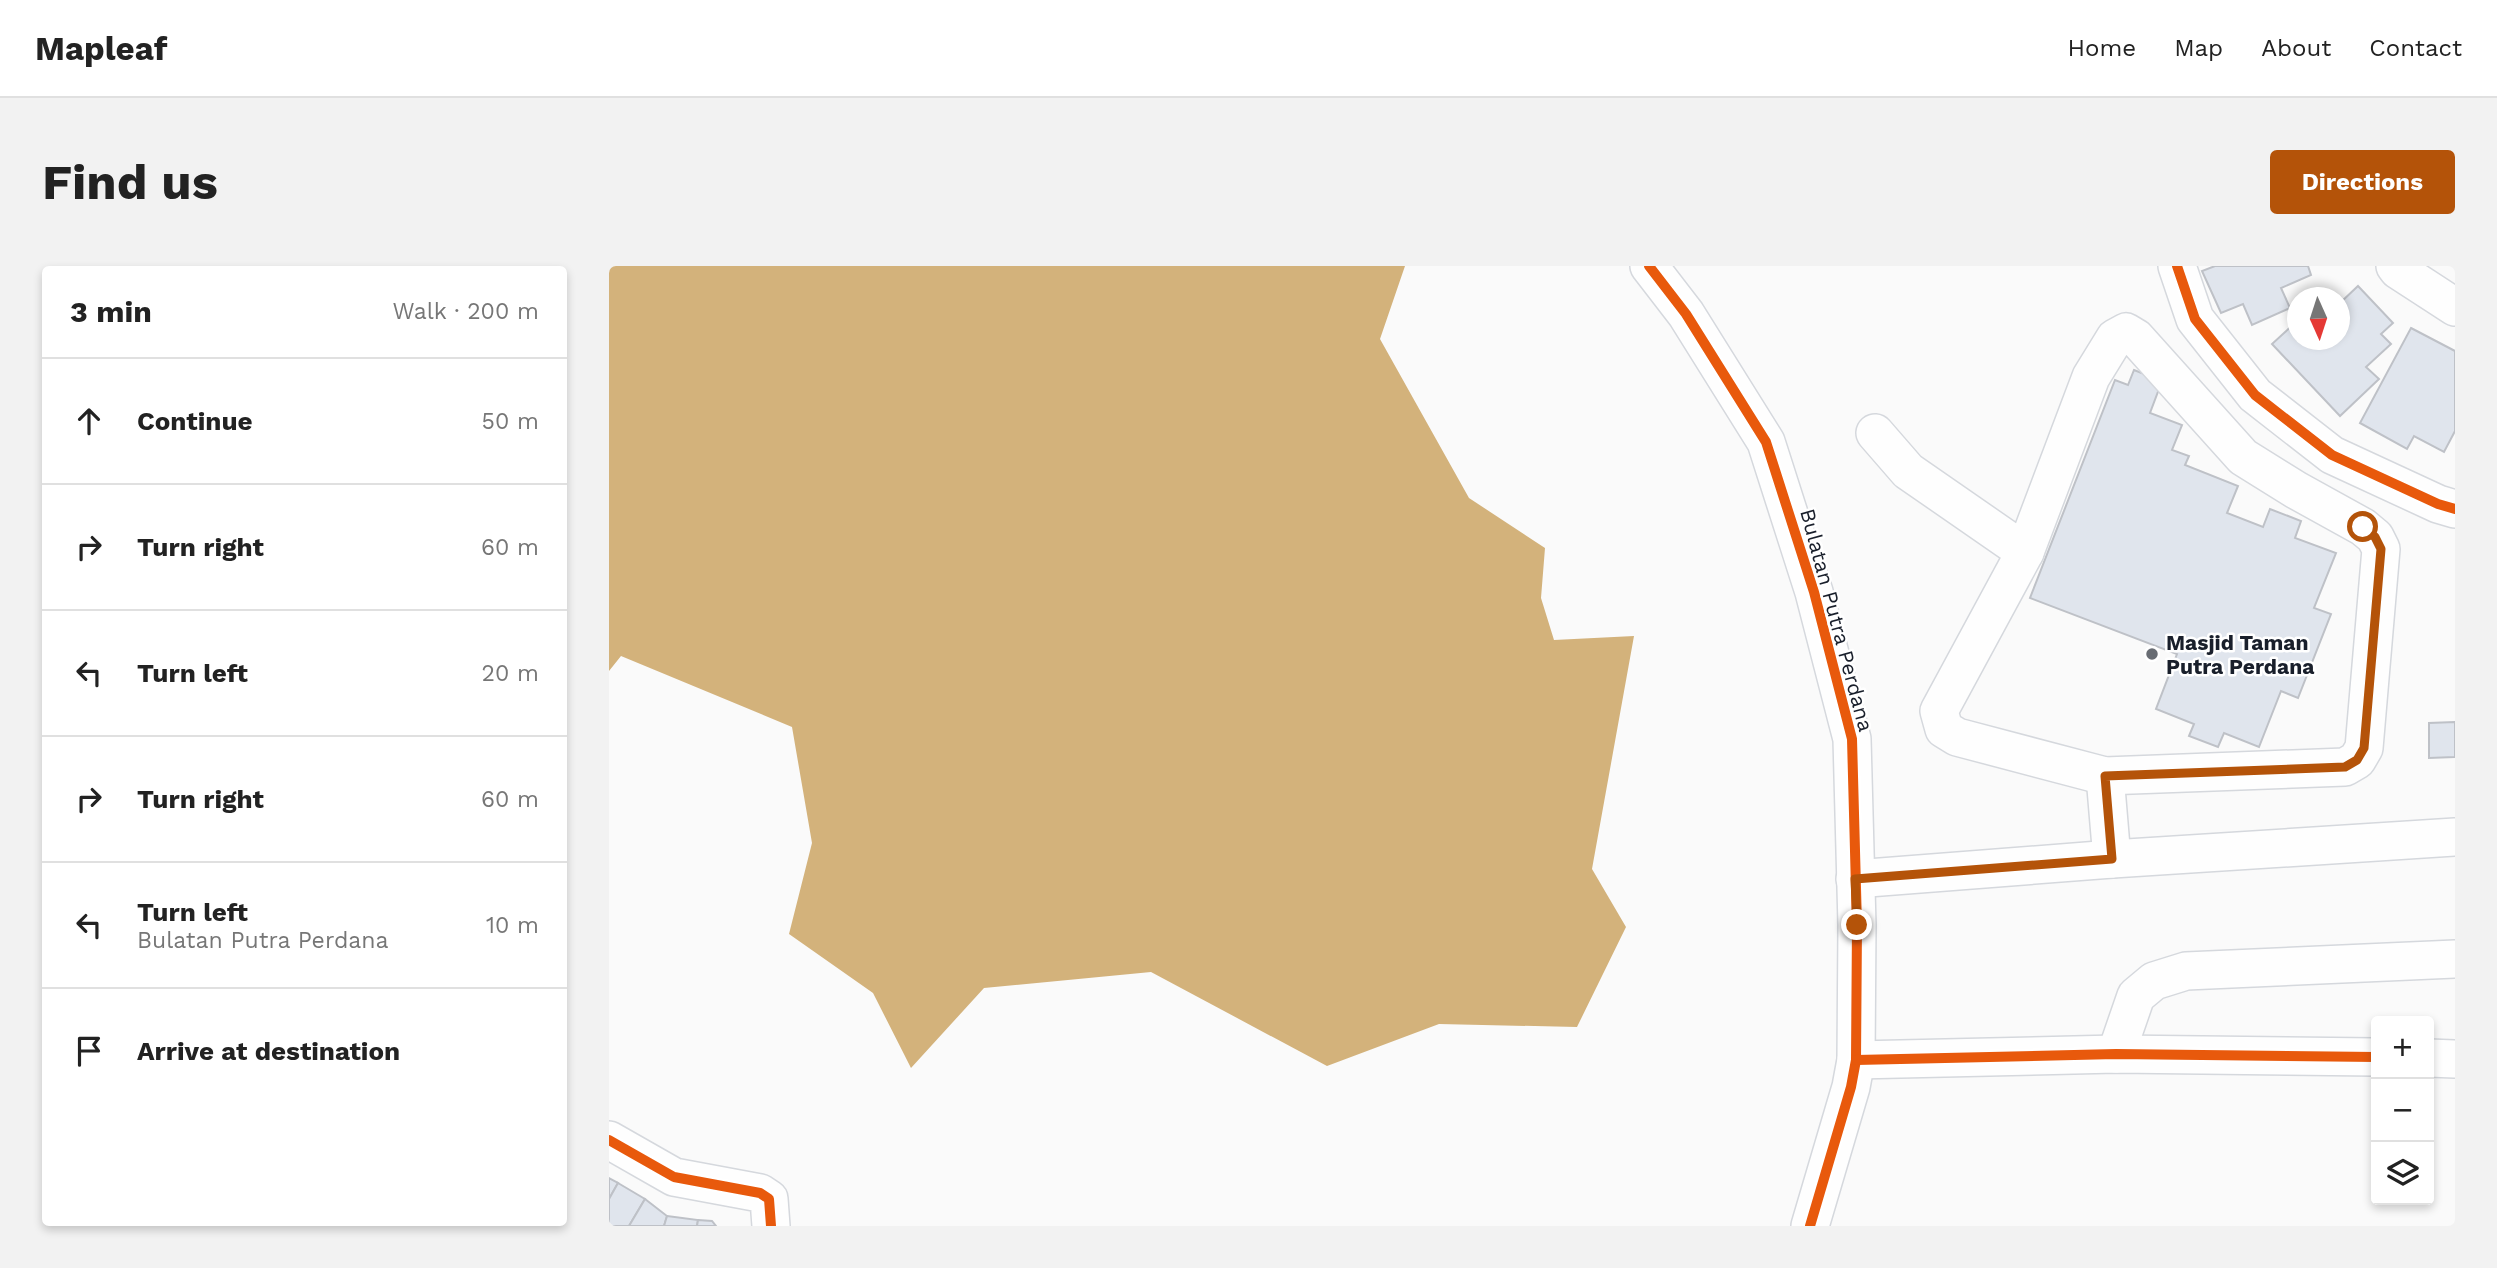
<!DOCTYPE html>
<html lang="en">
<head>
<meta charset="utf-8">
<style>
  :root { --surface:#fff; --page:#f2f2f2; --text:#222; --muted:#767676; --line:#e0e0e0; --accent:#b45309 }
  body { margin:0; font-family:"Work Sans",sans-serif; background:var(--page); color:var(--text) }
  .controls { position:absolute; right:21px; bottom:21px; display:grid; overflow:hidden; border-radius:7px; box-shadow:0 4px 10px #0003 }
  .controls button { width:63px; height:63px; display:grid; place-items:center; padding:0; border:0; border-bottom:2px solid var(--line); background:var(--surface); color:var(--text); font:35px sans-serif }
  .compass { position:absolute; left:1678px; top:21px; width:63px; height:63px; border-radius:50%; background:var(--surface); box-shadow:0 4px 10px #0003; rotate:177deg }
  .stop { position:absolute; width:21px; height:21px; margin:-16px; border:5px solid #b45309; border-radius:50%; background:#fff }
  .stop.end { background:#b45309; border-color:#fff; box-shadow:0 2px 7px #0008 }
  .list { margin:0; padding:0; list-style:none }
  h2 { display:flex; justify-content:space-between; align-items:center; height:91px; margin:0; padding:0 28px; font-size:30px }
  h2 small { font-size:23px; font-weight:400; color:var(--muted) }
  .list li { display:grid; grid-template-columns:46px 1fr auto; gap:21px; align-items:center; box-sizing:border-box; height:126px; padding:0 28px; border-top:2px solid var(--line) }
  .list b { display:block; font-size:26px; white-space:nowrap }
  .list p { margin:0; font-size:23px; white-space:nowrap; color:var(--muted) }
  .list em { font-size:23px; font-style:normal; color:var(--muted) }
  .icon { flex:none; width:38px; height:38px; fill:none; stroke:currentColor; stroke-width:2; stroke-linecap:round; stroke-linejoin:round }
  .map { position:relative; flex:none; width:1846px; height:960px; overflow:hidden; border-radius:7px }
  header { display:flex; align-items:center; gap:42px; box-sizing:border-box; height:98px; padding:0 35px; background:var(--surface); border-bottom:2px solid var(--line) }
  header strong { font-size:33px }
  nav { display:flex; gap:38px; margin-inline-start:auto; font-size:24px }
  .intro { display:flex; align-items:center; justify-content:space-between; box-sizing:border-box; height:168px; padding:0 42px }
  h1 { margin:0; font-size:49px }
  .button { padding:18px 32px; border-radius:7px; background:var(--accent); color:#fff; font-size:24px; font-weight:700 }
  main { display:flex; gap:42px; padding:0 42px }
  aside { flex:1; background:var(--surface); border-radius:7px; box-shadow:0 4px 10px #0003 }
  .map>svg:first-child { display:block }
  .water { fill:#d3b27b }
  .building { fill:#e0e5ed; stroke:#bec1c7; stroke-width:2 }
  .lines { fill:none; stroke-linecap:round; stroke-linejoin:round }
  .minor-casing { stroke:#d5d8dd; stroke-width:40 }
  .minor { stroke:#fefefe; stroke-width:37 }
  .cycleway-casing { stroke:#fff; stroke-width:15 }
  .cycleway { stroke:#e8590c; stroke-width:10 }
  .route { stroke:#b45309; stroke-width:9 }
  .poi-dot { fill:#686c73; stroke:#fff; stroke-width:2.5 }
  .labels { text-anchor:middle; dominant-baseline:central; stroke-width:5; stroke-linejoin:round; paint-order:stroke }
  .street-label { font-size:21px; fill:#191f2b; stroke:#fff }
  .poi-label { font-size:21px; font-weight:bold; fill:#191f2b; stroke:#fff; text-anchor:start }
</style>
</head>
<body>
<header>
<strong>Mapleaf</strong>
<nav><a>Home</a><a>Map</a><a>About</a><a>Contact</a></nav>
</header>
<div class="intro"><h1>Find us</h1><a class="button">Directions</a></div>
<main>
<aside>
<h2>3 min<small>Walk · 200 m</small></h2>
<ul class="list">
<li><svg class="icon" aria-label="ahead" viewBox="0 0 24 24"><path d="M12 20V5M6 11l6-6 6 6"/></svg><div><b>Continue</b></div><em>50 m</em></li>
<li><svg class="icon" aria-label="right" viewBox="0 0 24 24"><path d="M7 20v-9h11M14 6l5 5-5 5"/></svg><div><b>Turn right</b></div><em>60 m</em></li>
<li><svg class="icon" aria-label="left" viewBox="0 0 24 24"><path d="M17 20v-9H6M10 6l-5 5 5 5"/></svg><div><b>Turn left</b></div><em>20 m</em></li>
<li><svg class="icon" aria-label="right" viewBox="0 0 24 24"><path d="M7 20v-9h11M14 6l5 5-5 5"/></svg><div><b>Turn right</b></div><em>60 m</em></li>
<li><svg class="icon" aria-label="left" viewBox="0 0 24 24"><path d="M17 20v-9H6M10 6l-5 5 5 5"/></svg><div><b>Turn left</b><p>Bulatan Putra Perdana</p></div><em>10 m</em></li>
<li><svg class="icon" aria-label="arrive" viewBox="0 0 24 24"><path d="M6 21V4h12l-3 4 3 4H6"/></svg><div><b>Arrive at destination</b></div></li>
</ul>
</aside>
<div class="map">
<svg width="1846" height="960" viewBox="0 0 1846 960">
  <rect width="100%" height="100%" fill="#fafafa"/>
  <polygon class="water" points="0,0 796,0 771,73 860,232 936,282 932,332 945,374 1025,370 983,603 1017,661 968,761 830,758 718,800 542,706 375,722 302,802 264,727 180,668 203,577 183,461 12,390 0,405"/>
  <g class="building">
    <polygon points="1606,0 1699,0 1702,9 1672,22 1681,42 1643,59 1634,38 1612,47 1593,5"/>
    <polygon points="1749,20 1784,57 1772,68 1782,78 1757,101 1770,113 1731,150 1663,78 1688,55 1688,74 1730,74 1730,38"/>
    <polygon points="1802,62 1846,85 1846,165 1835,186 1805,170 1798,183 1751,157"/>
    <polygon points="1525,104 1553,115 1541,147 1573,159 1563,184 1580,190 1576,199 1629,220 1618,247 1654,261 1661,243 1692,255 1686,272 1727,287 1705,342 1722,348 1689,432 1672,425 1650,481 1615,467 1609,481 1580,470 1585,458 1547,443 1568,388 1421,332 1506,114 1519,119"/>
    <polygon points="1846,456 1846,491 1820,492 1820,457"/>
    <polygon points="0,912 9,917 0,933"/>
    <polygon points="9,917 36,933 20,960 0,960 0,933"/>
    <polygon points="36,933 58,950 55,960 20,960"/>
    <polygon points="58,950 89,954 88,960 55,960"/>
    <polygon points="89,954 103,955 107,960 88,960"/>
  </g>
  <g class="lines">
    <defs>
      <g id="minor">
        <polyline points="1040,0 1077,48 1157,176 1205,326 1243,473 1248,659 1247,794 1242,821 1201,960"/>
        <polyline points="1568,0 1586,53 1646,129 1723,189 1829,238 1846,243"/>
        <polyline points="1786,0 1789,4 1846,41"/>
        <polygon points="1517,66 1527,72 1634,191 1687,224 1754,261 1766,271 1772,283 1755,482 1748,494 1736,501 1496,510 1348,471 1335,463 1330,445 1416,286 1482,111 1506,72"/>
        <polyline points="1266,167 1299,205 1416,286"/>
        <polyline points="1496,510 1503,593"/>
        <polyline points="1246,613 1503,593 1846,571"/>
        <polyline points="1507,788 1527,730 1545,715 1577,705 1846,693"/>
        <polyline points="1820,792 1846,793"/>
        <polyline points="1247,794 1507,788 1767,791"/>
        <polyline points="0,874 65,911 151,927 160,933 162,960"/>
      </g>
    </defs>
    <use href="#minor" class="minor-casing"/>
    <use href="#minor" class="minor"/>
    <defs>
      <g id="cycleway">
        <polyline points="1040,0 1077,48 1157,176 1205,326 1243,473 1248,659 1247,794 1242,821 1201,960"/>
        <polyline points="1568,0 1586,53 1646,129 1723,189 1829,238 1846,243"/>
        <polyline points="1247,794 1507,788 1767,791"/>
        <polyline points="0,874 65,911 151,927 160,933 162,960"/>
      </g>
    </defs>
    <use href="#cycleway" class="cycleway-casing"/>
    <use href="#cycleway" class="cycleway"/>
  </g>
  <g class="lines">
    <polyline class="route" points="1248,659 1246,613 1503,593 1496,510 1736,501 1748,494 1755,482 1772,283 1766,271 1754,261"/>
  </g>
  <circle class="poi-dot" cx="1543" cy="388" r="7"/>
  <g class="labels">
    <g class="street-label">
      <text transform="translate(1228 354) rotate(75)">Bulatan Putra Perdana</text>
    </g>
    <g class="poi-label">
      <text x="1557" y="376">Masjid Taman<tspan x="1557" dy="24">Putra Perdana</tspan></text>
    </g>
  </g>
</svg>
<div class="controls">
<button>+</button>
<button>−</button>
<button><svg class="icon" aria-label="layers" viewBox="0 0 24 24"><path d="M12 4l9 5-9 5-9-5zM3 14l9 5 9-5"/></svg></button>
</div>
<svg class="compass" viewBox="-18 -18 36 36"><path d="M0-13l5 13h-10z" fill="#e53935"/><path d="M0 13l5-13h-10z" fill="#767676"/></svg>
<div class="stop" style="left:1754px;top:261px"></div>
<div class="stop end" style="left:1248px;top:659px"></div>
</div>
</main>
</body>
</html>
